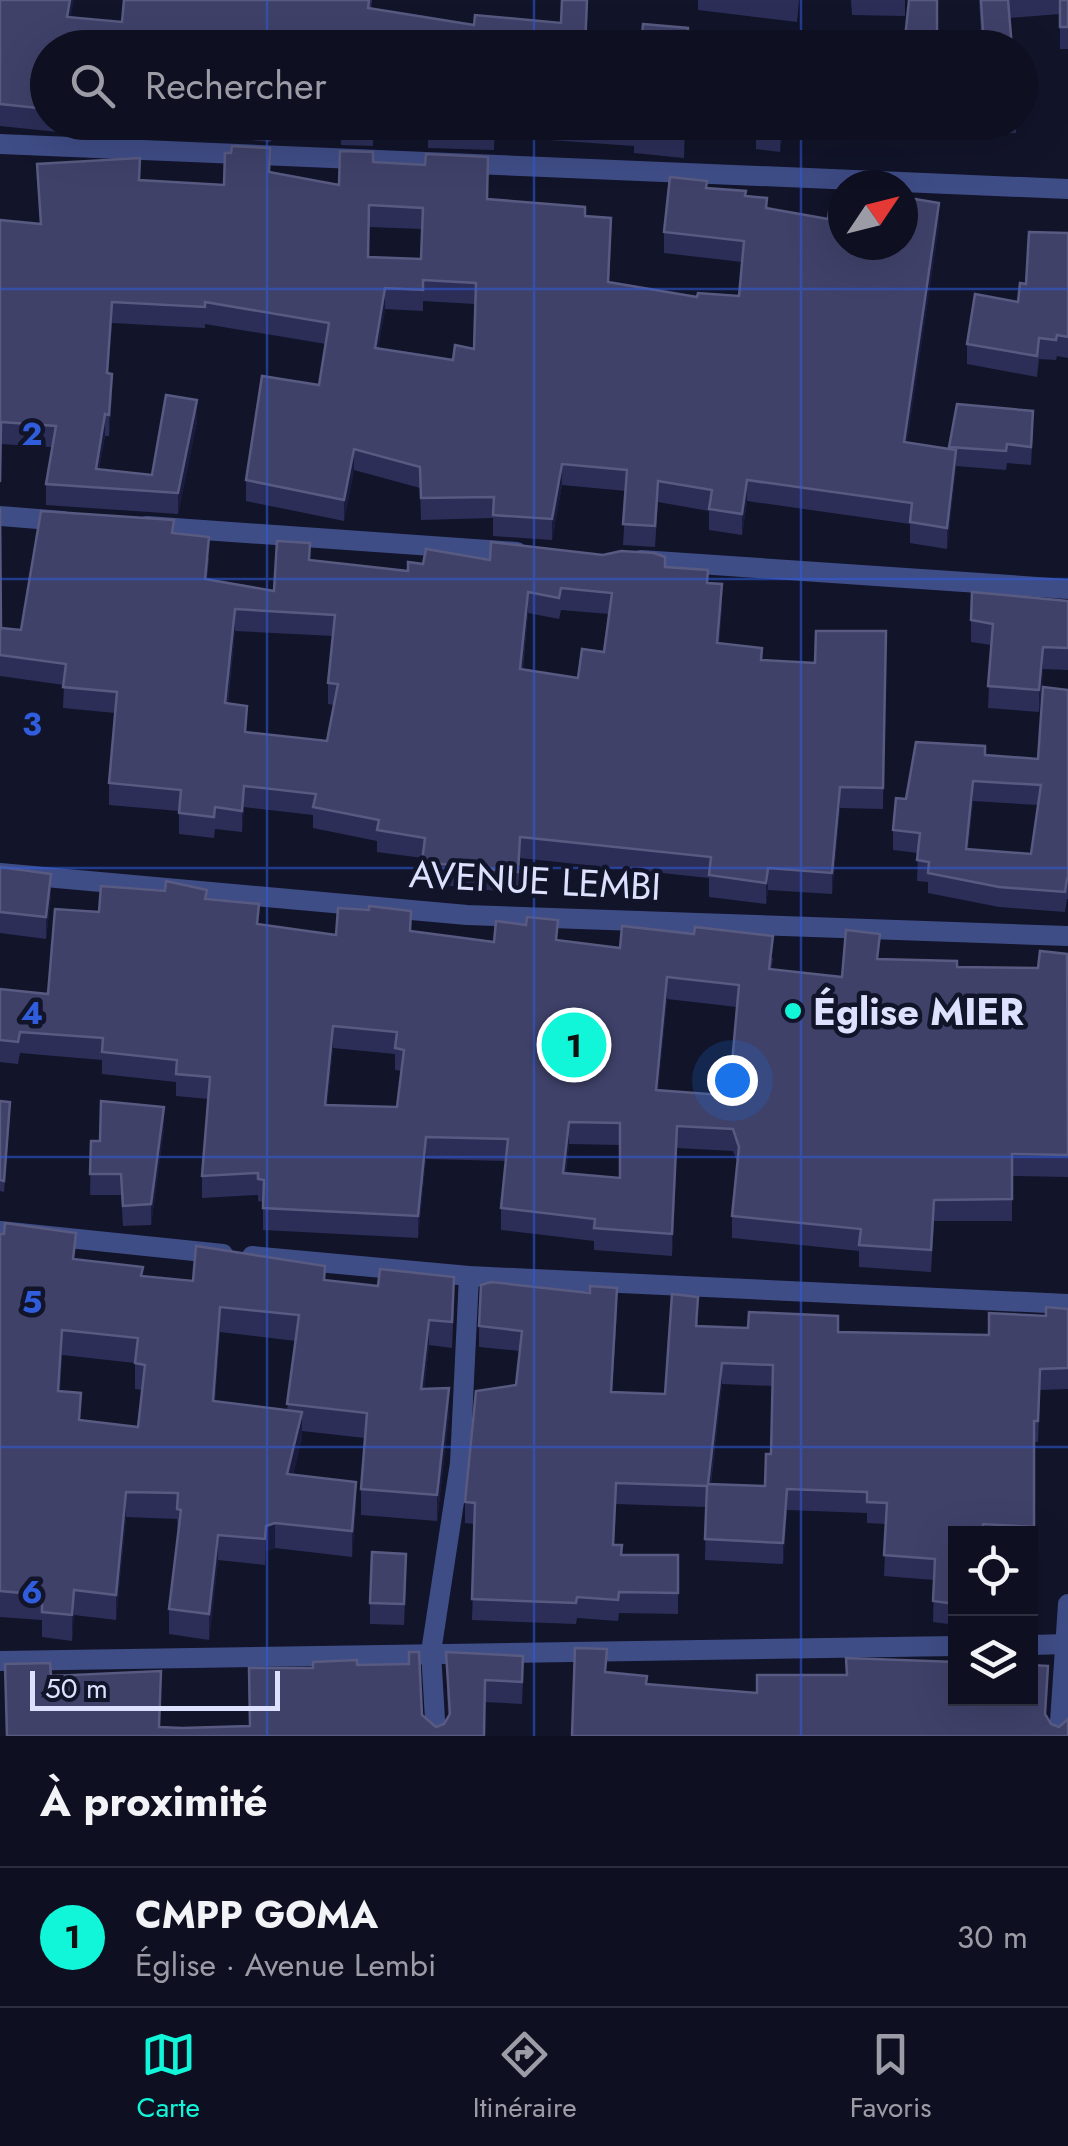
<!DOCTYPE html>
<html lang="fr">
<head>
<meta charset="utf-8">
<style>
  :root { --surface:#0e0f20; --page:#1c1d2d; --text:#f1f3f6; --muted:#9b9ca5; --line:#2e2f3e; --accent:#11f5d9 }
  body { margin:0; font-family:Jost,sans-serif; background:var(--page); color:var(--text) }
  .controls { position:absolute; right:30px; bottom:30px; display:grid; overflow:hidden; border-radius:0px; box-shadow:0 10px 40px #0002 }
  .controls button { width:90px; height:90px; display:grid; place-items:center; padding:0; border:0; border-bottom:2px solid var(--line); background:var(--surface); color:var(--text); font:50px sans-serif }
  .compass { position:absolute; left:828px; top:170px; width:90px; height:90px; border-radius:50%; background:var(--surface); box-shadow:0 10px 40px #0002; rotate:55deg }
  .scale { position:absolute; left:30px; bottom:25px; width:250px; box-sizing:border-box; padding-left:10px; border:5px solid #dde1fe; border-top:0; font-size:28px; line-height:35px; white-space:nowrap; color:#dde1fe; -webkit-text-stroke:8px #12142a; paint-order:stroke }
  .you { position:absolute; left:732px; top:1080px; width:35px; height:35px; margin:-25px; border:8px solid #fff; border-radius:50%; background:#1a73e8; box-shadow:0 0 0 15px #1a73e833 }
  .badge { display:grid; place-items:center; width:65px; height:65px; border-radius:50%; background:var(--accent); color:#111; font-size:32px; font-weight:700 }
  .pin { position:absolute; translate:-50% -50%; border:5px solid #fff; box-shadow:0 2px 10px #0006 }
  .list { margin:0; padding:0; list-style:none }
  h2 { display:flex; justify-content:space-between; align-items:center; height:130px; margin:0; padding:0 40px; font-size:42px }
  h2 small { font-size:32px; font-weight:400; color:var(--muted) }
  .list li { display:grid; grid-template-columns:65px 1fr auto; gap:30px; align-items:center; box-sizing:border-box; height:140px; padding:0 40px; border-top:2px solid var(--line) }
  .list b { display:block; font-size:38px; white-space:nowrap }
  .list p { margin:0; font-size:32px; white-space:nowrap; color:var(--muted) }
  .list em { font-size:32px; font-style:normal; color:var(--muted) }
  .icon { flex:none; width:55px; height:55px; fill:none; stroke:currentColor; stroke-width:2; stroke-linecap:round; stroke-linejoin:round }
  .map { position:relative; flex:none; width:1068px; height:1736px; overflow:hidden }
  .search { position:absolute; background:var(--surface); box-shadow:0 10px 40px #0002; left:30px; right:30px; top:30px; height:110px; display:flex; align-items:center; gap:25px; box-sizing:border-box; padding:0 35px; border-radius:55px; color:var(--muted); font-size:38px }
  .sheet { height:270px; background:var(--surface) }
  nav { display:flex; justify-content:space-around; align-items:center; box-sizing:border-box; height:140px; border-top:2px solid var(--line); background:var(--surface); font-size:28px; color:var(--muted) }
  nav a { display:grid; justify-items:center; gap:5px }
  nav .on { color:var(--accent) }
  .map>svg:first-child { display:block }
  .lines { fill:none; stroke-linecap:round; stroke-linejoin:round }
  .minor { stroke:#3f4d87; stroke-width:20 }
  .wall { fill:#2c2e58; fill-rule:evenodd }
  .shaded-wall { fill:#1a1b3e }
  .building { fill:#3f4169; stroke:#585a81; stroke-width:2.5; fill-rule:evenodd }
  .grid { fill:none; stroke:#305ddc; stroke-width:2.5; stroke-opacity:0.55 }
  .poi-dot { fill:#11f5d9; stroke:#12142a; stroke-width:4 }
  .labels { text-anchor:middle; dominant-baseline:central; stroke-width:9; stroke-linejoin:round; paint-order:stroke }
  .street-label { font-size:38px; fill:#dde1fe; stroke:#12142a }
  .poi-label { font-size:38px; font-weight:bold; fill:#dde1fe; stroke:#12142a; text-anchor:start }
  .grid-label { font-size:32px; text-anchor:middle; font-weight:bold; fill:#305ddc; stroke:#12142a; stroke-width:9; stroke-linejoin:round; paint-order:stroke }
</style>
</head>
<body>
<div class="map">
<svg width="1068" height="1736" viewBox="0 0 1068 1736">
  <rect width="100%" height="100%" fill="#12142a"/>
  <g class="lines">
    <g class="minor">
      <polyline points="0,144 1068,189"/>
      <polyline points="0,516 63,521"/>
      <polyline points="147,526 517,552"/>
      <polyline points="641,560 1068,589"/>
      <polyline points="0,873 467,915 1068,936"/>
      <polyline points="0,1231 223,1254"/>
      <polyline points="252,1256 469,1276 1068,1304"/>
      <polyline points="1030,1645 1068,1644"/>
      <polyline points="0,1661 956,1646"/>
      <polyline points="436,1736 431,1652 460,1463 469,1276"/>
      <polyline points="1059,1736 1068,1604"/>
    </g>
  </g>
  <g class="wall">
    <polygon points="0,0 71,17 122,22 124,0 372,0 371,9 474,25 561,23 562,0 588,0 586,48 48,48 48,122 374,122 373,146 341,145 341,140 272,130 271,142 69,123 68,133 0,126"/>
    <polygon points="698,0 799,0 797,22 698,10"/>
    <polygon points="851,0 905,0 905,16 852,15"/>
    <polygon points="979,0 1068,0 1068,49 1060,49 1060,14 1009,18 1012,48 982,48"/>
    <polygon points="428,122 685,122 684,158 634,153 634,146 549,140 549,130 495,125 494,150 428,148"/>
    <polygon points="756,122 938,122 938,132 841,126 840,134 783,130 780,152 756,149"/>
    <polygon points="987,122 1016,122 1016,133 988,134"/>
    <path d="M 373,162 L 488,199 L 585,216 L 611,239 L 609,282 L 697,297 L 739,296 L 742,262 L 664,253 L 664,232 L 707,188 L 746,196 L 767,208 L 843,245 L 939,224 L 907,442 L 949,449 L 957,404 L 1033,429 L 1031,465 L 1007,463 L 1006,470 L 956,466 L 947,549 L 910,543 L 910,524 L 747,501 L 742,535 L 709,530 L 709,511 L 658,502 L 655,547 L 623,545 L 626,491 L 562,485 L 552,540 L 493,536 L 493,518 L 421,520 L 420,488 L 354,470 L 344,521 L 246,501 L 246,480 L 319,385 L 326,344 L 205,324 L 205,328 L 112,323 L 108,373 L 112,395 L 109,436 L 105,436 L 99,469 L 152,475 L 197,421 L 178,514 L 46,505 L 46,484 L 52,447 L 1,444 L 1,502 L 0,220 L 40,224 L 37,164 L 140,180 L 224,185 L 270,172 L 339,185 ZM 369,227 L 422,229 L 421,259 L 368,257 ZM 423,301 L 475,304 L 474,349 L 453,360 L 378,348 L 385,309 L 423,311 Z"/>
    <polygon points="1068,233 1068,358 1057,356 1056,360 1039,359 1037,377 967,364 967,344 1018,302 1026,284"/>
    <path d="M 0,508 L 1,628 L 21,630 L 174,533 L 209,558 L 207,579 L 274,591 L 310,560 L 408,571 L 423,564 L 490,560 L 665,567 L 708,583 L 722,606 L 719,643 L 762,660 L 815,663 L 886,631 L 883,809 L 840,808 L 832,894 L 768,890 L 766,904 L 709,897 L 709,878 L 520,858 L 518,893 L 422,883 L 423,858 L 377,852 L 377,841 L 313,828 L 313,815 L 244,807 L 242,832 L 215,829 L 214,838 L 179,834 L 179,811 L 109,805 L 109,783 L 115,713 L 63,708 L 64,685 L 0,676 ZM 561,610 L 609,614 L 604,652 L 578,678 L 523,669 L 528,613 L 559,619 ZM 235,631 L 333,636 L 328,683 L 328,704 L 334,705 L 327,741 L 247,732 L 228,703 Z"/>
    <polygon points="1068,601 1068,670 1043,669 1039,712 988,708 991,645 971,642 971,620"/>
    <path d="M 1068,690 L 1068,899 L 1067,899 L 1065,912 L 999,907 L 928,893 L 928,882 L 917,881 L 918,853 L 893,850 L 893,830 L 906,799 L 985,755 L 1038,759 ZM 973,801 L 1038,805 L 1031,854 L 968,849 Z"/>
    <polygon points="0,867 51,895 46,939 0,933"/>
    <path d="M 207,899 L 259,924 L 336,935 L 411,931 L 494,942 L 558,940 L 620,948 L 773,958 L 771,970 L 842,977 L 880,959 L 957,967 L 1038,968 L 1068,964 L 1068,1177 L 1012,1176 L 1012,1221 L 934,1221 L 931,1272 L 859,1267 L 859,1251 L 732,1238 L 732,1216 L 738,1164 L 733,1151 L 677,1148 L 672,1256 L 594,1250 L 594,1241 L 501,1230 L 501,1208 L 506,1161 L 426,1159 L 418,1238 L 263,1230 L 263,1202 L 258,1201 L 258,1195 L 202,1198 L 202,1176 L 208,1099 L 176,1096 L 176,1082 L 102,1074 L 102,1060 L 20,1053 L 18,1064 L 0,1062 L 0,989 L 48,994 L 99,912 ZM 667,999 L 737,1007 L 732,1063 L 721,1095 L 658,1091 ZM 333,1048 L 395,1054 L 395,1070 L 402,1071 L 397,1107 L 327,1105 ZM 569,1144 L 620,1145 L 620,1178 L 566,1173 Z"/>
    <polygon points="0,1101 10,1113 4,1192 0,1191"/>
    <polygon points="164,1128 151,1225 123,1226 121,1195 90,1195 91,1141 100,1141"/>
    <path d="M 0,1234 L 76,1260 L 143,1276 L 193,1281 L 325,1280 L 454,1303 L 452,1348 L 429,1345 L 424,1389 L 449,1414 L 437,1521 L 361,1515 L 361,1489 L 365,1438 L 302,1431 L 302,1438 L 293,1475 L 356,1507 L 352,1557 L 275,1548 L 266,1551 L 265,1565 L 218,1560 L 209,1640 L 169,1634 L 169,1609 L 178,1535 L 177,1519 L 126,1517 L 116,1620 L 74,1615 L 72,1641 L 42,1637 L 42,1620 L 0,1617 ZM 220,1332 L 296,1341 L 287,1410 L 215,1401 ZM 62,1355 L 135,1363 L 135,1389 L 142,1390 L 138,1427 L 81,1420 L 60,1391 Z"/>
    <path d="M 617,1309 L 612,1392 L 665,1394 L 698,1318 L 698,1326 L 838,1332 L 989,1335 L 1068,1309 L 1068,1389 L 1040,1390 L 1038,1442 L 1034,1442 L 1034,1548 L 1030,1548 L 1030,1534 L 956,1534 L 956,1625 L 933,1622 L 934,1580 L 884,1576 L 886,1524 L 867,1523 L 867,1513 L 787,1510 L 783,1564 L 705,1560 L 706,1507 L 616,1504 L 614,1545 L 622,1555 L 678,1555 L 678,1614 L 619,1613 L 618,1621 L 577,1618 L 576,1624 L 472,1620 L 475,1524 L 465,1523 L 465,1502 L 516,1385 L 520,1351 L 479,1347 L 479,1326 ZM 722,1384 L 773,1386 L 771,1454 L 765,1486 L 711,1484 Z"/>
    <polygon points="406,1576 404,1625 370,1624 370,1603"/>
    <polygon points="446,1652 523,1678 522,1704 485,1702 484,1736 6,1736 5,1664 51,1676 160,1727 182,1728 250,1726 313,1668 357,1665 436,1727 444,1724 448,1716"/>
  </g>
  <g class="shaded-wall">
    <polygon points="70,0 74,0 67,40 67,17"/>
    <polygon points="781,122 783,122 783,130 780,152"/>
    <polygon points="939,203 939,224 904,463 904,442"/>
    <polygon points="385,288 385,309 375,369 375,348"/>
    <polygon points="112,302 112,323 107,394 107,373"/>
    <polygon points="112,374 112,395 109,436 109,415"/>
    <polygon points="197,400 197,421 178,514 178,493"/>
    <polygon points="105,414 105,436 96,490 96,469"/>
    <polygon points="354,449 354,470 344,521 344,500"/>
    <polygon points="956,450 956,471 947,549 947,528"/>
    <polygon points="562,464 562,485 552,540 552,519"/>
    <polygon points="747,480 747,501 742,535 742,514"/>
    <polygon points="722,584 722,606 717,664 717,643"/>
    <polygon points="528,592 528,613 520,690 520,669"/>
    <polygon points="235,609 235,631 225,724 225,703"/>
    <polygon points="1043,647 1043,669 1039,712 1039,690"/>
    <polygon points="973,781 973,801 966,869 966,849"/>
    <polygon points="244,786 244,807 242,832 242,811"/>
    <polygon points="840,787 840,808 832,894 832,873"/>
    <polygon points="768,868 768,890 766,904 766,883"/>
    <polygon points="51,874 51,895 46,939 46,917"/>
    <polygon points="667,977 667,999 656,1112 656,1090"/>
    <polygon points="333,1026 333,1048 325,1127 325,1105"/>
    <polygon points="164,1107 164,1128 151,1225 151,1204"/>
    <polygon points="569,1122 569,1144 563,1195 563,1173"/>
    <polygon points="677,1126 677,1148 672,1256 672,1234"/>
    <polygon points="426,1137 426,1159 418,1238 418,1216"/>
    <polygon points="617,1288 617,1309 611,1413 611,1392"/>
    <polygon points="220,1307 220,1332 213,1427 213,1401"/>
    <polygon points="429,1320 429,1345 421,1415 421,1389"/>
    <polygon points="62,1330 62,1355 58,1417 58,1391"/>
    <polygon points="722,1363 722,1384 708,1505 708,1484"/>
    <polygon points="449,1388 449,1414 437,1521 437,1495"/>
    <polygon points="302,1412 302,1438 287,1500 287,1474"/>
    <polygon points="356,1482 356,1507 352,1557 352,1531"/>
    <polygon points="787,1489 787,1510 783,1564 783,1543"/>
    <polygon points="126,1492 126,1517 116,1620 116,1595"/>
    <polygon points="275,1523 275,1548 266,1551 265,1565 266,1526"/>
    <polygon points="218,1535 218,1560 209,1640 209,1614"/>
    <polygon points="74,1590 74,1615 72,1641 72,1615"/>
  </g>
  <g class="building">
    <polygon points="0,0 70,0 67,17 122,22 124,0 369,0 368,8 474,25 475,15 561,23 562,0 587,0 585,48 415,48 375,42 375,48 48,48 48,109 0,104"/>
    <polygon points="909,0 937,0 937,48 904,48"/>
    <polygon points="981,0 1008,0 1012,48 984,48"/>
    <rect x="1060" y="0" width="8" height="27"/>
    <polygon points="643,24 688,28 687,48 641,48"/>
    <polygon points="767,32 791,34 790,48 765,48"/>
    <polygon points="428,122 494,122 494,127 428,126"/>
    <polygon points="623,122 684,122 684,135 634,131 634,123"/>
    <polygon points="756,122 781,122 780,131 756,128"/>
    <path d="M 232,146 L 270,148 L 269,172 L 339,185 L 340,151 L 373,152 L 373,162 L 425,165 L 426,154 L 488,157 L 487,199 L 585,207 L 585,216 L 611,218 L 608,282 L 697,297 L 698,293 L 739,296 L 744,241 L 664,232 L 670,177 L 707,181 L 706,188 L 746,191 L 745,196 L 767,198 L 766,208 L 828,219 L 829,212 L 843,215 L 843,245 L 903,245 L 903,197 L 939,203 L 904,442 L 956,450 L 947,528 L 910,522 L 912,503 L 747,480 L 742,514 L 709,509 L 712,490 L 658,481 L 655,526 L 623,524 L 627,470 L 562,464 L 552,519 L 493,515 L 494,497 L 421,498 L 420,467 L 354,449 L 344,500 L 246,480 L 262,376 L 319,385 L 329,323 L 205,302 L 205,307 L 112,302 L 107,373 L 112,374 L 109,415 L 105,414 L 96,469 L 152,475 L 166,395 L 197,400 L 178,493 L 46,484 L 56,426 L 1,422 L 0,482 L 0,220 L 41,224 L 37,164 L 140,158 L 139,180 L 224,185 L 225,153 L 231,153 ZM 369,205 L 423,208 L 421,259 L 368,257 ZM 423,280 L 476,283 L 474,349 L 455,345 L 453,360 L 375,348 L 385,288 L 423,290 Z"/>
    <polygon points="1029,232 1068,233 1068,337 1057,335 1056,340 1039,338 1037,356 967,344 975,294 1018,302 1020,283 1026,284"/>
    <polygon points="957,404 1033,411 1031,447 1007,444 1006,451 949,447"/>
    <path d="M 0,508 L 1,628 L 21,630 L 41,511 L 174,520 L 172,533 L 209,537 L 205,579 L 274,591 L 277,541 L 310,543 L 309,560 L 408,571 L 408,562 L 423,564 L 426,549 L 490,560 L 491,542 L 603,555 L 621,551 L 654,553 L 665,557 L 665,567 L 708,570 L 707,583 L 722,584 L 717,643 L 762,648 L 761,660 L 815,663 L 816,631 L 886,631 L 883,788 L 840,787 L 832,873 L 768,868 L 766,883 L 709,875 L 711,857 L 520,837 L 518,872 L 422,862 L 425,838 L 377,830 L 379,820 L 313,807 L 316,794 L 244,786 L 242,811 L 215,807 L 214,817 L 179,813 L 181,790 L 109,783 L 117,692 L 63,687 L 66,664 L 0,655 ZM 561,588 L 612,593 L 604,652 L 582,649 L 578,678 L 520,669 L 528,592 L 559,598 ZM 235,609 L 335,615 L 328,683 L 338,684 L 327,741 L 245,732 L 247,706 L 225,703 Z"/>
    <polygon points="972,592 1068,601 1068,648 1043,647 1039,690 988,686 993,624 971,620"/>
    <path d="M 1043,687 L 1068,690 L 1068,879 L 1067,879 L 1065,892 L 999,887 L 928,873 L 929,862 L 917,860 L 920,833 L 893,830 L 896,798 L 906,799 L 916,742 L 985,746 L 985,755 L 1038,759 ZM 973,781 L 1041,785 L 1031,854 L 966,849 Z"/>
    <polygon points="0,867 51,874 46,917 0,912"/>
    <path d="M 166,881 L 207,890 L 205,899 L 259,904 L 257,924 L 336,935 L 338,908 L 369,910 L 369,906 L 411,911 L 410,931 L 494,942 L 496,921 L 526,925 L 527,917 L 558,920 L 556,940 L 620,948 L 622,926 L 694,934 L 695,927 L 773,936 L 769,969 L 842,977 L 846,930 L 880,934 L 877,959 L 957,961 L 957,967 L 1038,968 L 1040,951 L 1067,954 L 1068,1155 L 1012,1154 L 1012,1199 L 934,1200 L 931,1250 L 859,1245 L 861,1229 L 732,1216 L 739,1147 L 733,1129 L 677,1126 L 672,1234 L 594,1228 L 595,1219 L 501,1208 L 508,1139 L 426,1137 L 418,1216 L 263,1208 L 264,1180 L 258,1179 L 258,1173 L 202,1176 L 210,1077 L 176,1074 L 177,1060 L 102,1052 L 103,1038 L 20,1032 L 18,1042 L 0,1040 L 0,989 L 48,994 L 55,909 L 99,912 L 101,886 L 165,891 ZM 667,977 L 739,985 L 732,1063 L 725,1062 L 721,1095 L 656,1090 ZM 333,1026 L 397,1032 L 395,1048 L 404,1050 L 397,1107 L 325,1105 ZM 569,1122 L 620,1123 L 620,1178 L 563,1173 Z"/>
    <polygon points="0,1101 10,1102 4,1181 0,1180"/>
    <polygon points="101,1101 164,1107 151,1204 123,1206 121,1174 90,1174 91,1141 100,1141"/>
    <path d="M 5,1223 L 76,1233 L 73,1259 L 143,1267 L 141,1276 L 193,1281 L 196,1246 L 325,1266 L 324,1280 L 378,1286 L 380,1269 L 454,1277 L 452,1322 L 429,1320 L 421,1389 L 449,1388 L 437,1495 L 361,1489 L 367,1413 L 287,1404 L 299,1315 L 220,1307 L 213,1401 L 302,1412 L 287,1474 L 356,1482 L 352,1531 L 275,1523 L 266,1526 L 265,1539 L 218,1535 L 209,1614 L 169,1609 L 181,1510 L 177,1509 L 178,1493 L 126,1492 L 116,1595 L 74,1590 L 72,1615 L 42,1612 L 42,1595 L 0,1591 L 0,1234 L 4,1234 ZM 62,1330 L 138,1338 L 135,1363 L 145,1365 L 138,1427 L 79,1420 L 81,1393 L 58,1391 Z"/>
    <path d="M 491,1282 L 590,1293 L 590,1286 L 617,1288 L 611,1392 L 665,1394 L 672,1294 L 698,1297 L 696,1326 L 748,1328 L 749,1312 L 838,1316 L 838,1332 L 989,1335 L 989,1313 L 1046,1316 L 1046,1307 L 1068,1309 L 1068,1368 L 1040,1369 L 1038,1421 L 1034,1421 L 1034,1527 L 983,1524 L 983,1534 L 956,1534 L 956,1604 L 933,1601 L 935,1559 L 884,1555 L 887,1503 L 867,1502 L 867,1492 L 787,1489 L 783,1543 L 705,1539 L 707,1486 L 616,1483 L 613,1545 L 622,1545 L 621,1555 L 678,1555 L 678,1593 L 619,1592 L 618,1600 L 577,1597 L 576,1603 L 472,1599 L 475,1503 L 465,1502 L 476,1391 L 516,1385 L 522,1331 L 479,1326 L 481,1285 ZM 722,1363 L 773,1365 L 771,1454 L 766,1454 L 765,1486 L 708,1484 Z"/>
    <polygon points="372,1552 406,1554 404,1604 370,1603"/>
    <polygon points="575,1648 607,1649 605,1672 647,1676 646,1684 757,1693 757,1675 847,1675 846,1658 956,1662 956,1698 1030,1698 1030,1665 1048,1666 1045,1714 1051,1724 1059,1727 1068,1719 1068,1736 572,1736"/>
    <polygon points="409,1652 419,1652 422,1715 436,1727 444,1724 450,1714 446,1652 523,1656 522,1682 485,1680 484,1736 7,1736 5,1664 50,1663 51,1676 161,1671 159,1727 182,1728 250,1726 249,1668 313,1668 313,1662 357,1660 357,1665 409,1664"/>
  </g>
  <path class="grid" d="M 267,0 L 267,48M 534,0 L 534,48M 801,0 L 801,48M 267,122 L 267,1736M 534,122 L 534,1736M 801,122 L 801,1736M 0,289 L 1068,289M 0,579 L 1068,579M 0,868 L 1068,868M 0,1157 L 1068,1157M 0,1447 L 1068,1447"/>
  <circle class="poi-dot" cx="793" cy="1011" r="10"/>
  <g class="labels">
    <g class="street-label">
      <text transform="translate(535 880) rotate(3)">AVENUE LEMBI</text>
    </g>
    <g class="poi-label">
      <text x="813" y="1011">Église MIER</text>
    </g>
  </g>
  <g class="grid-label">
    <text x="32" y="445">2</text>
    <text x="32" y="735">3</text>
    <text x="32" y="1024">4</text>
    <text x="32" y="1313">5</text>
    <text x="32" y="1603">6</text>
  </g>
</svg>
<div class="controls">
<button><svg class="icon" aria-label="locate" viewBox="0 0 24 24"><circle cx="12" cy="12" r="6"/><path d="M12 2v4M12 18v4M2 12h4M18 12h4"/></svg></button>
<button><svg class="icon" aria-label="layers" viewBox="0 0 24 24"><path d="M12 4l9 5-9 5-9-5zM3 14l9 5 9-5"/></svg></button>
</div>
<svg class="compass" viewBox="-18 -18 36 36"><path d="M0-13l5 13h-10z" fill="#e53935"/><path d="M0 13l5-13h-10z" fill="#9b9ca5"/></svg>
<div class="scale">50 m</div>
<div class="you"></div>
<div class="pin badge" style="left:574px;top:1045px">1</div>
<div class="search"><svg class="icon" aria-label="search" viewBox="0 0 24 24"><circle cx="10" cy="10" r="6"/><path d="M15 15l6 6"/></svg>Rechercher</div>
</div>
<section class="sheet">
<h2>À proximité<small></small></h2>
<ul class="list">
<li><span class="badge">1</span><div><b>CMPP GOMA</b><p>Église · Avenue Lembi</p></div><em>30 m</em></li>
</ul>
</section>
<nav>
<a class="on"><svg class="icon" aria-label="map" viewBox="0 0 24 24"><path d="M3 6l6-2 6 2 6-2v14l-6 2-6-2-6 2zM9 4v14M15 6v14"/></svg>Carte</a>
<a><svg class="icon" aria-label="directions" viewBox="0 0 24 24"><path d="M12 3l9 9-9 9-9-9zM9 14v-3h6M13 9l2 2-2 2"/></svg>Itinéraire</a>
<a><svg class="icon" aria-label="saved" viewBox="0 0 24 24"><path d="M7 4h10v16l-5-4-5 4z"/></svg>Favoris</a>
</nav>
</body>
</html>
